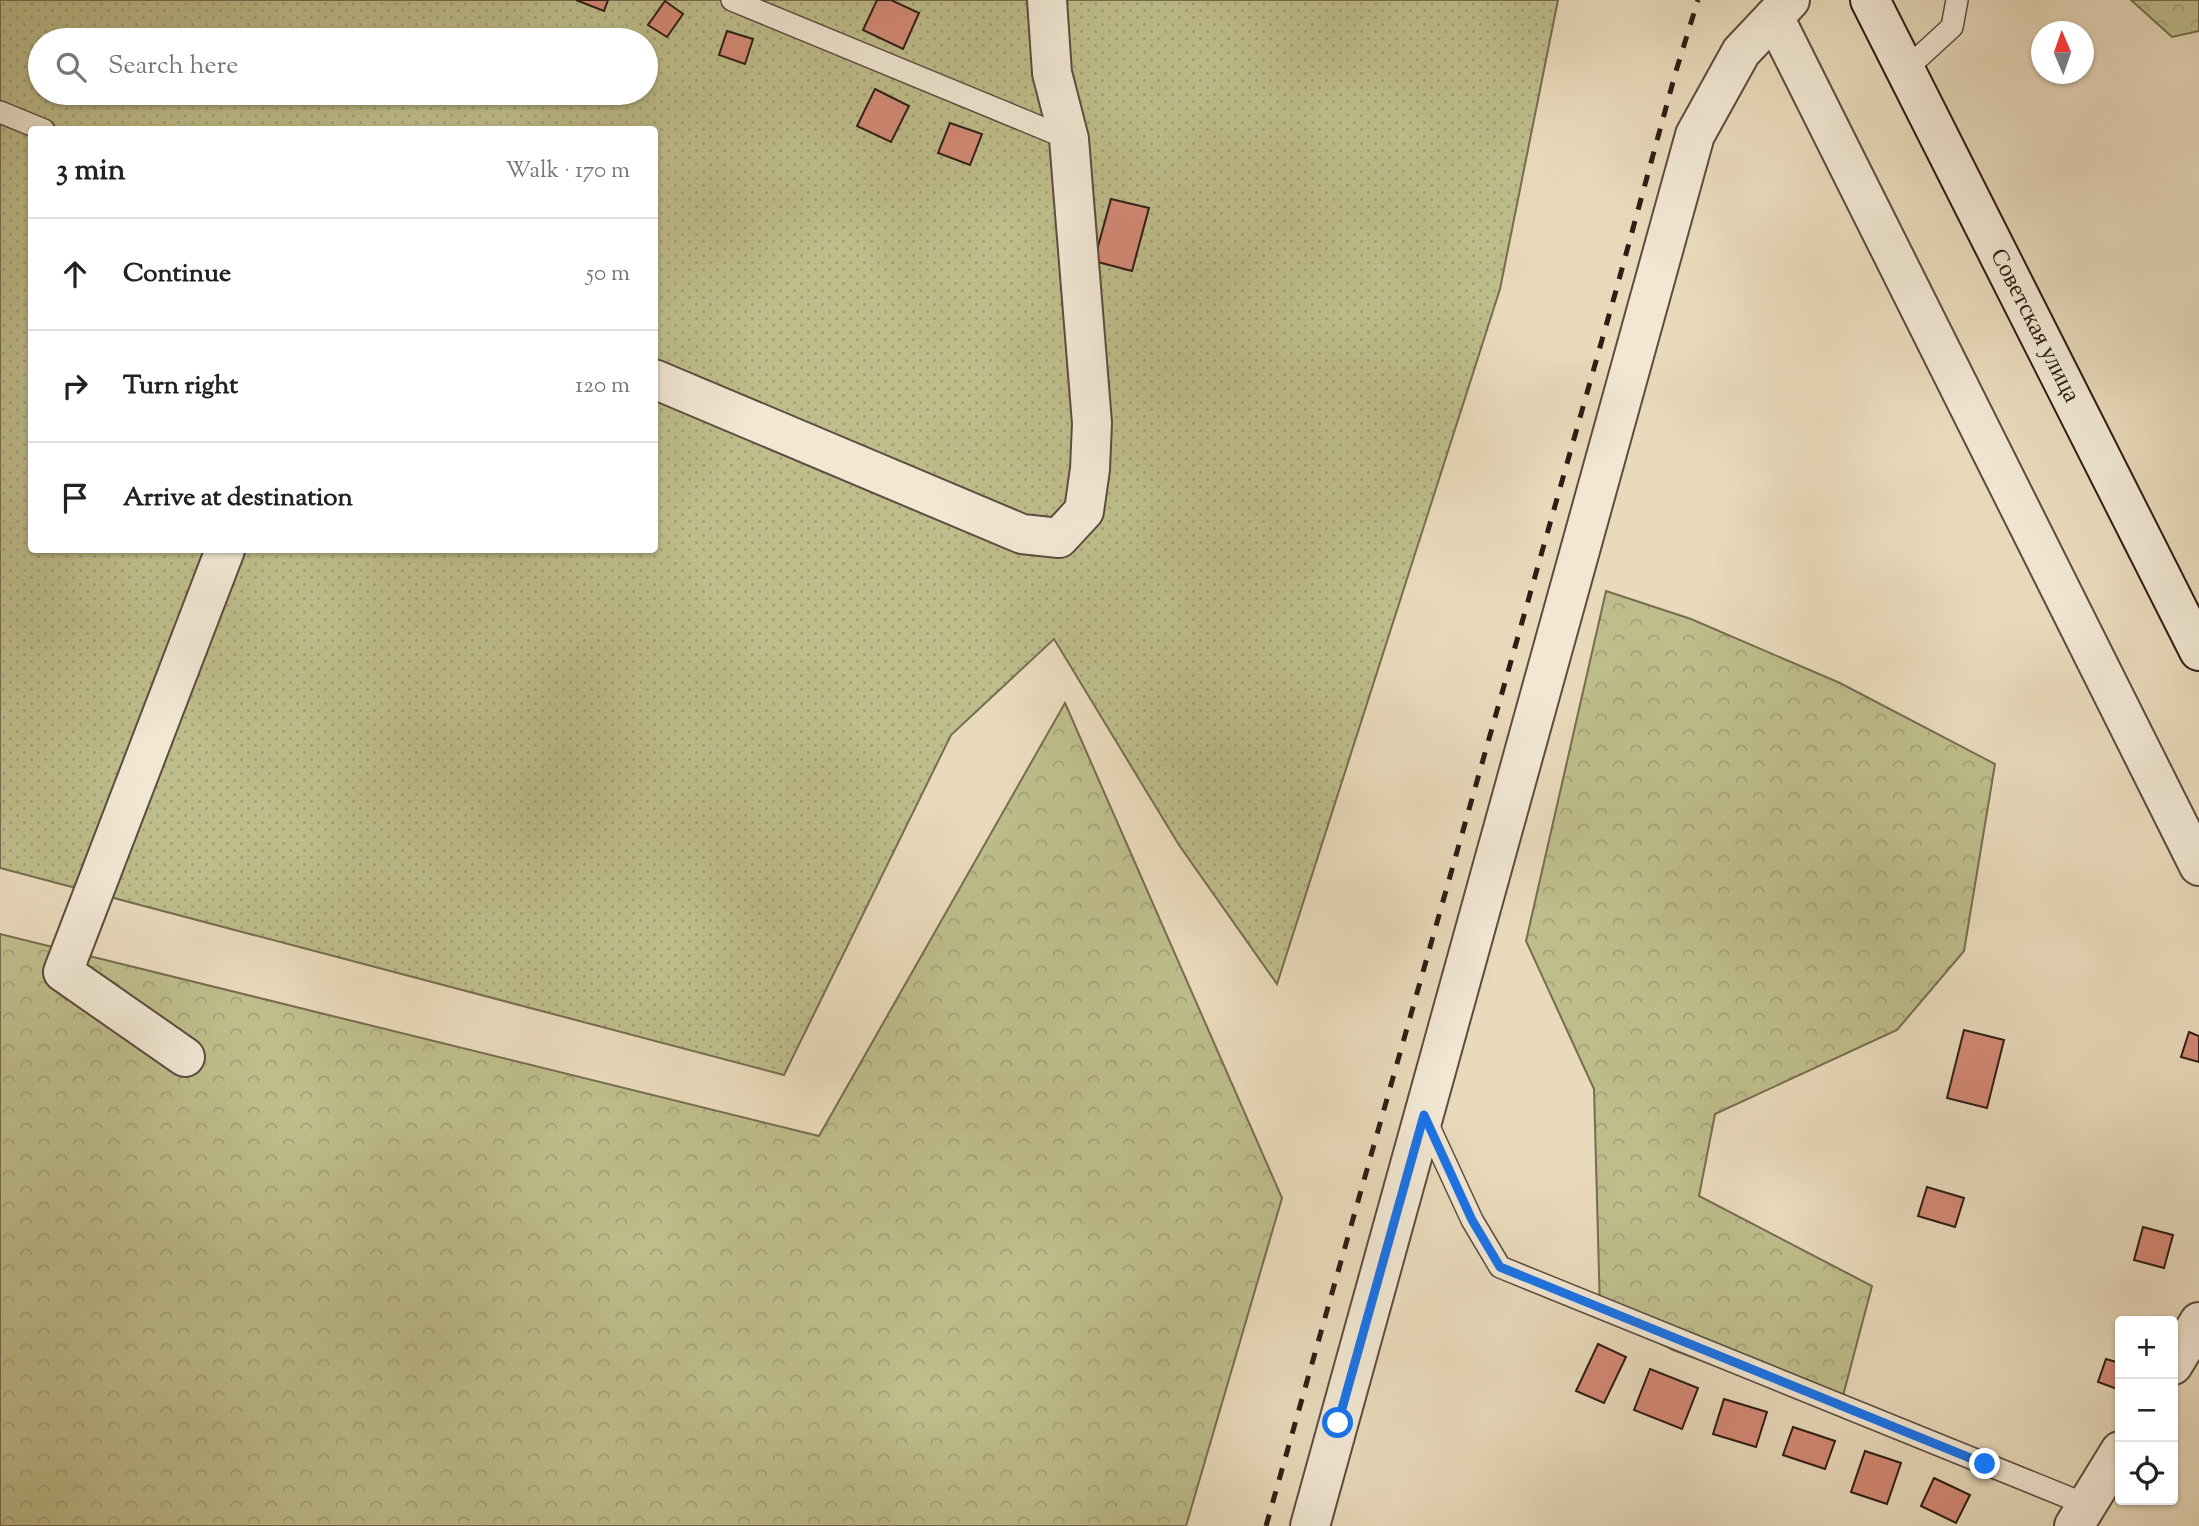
<!DOCTYPE html>
<html lang="en">
<head>
<meta charset="utf-8">
<style>
  :root { --surface:#fff; --page:#f6f6f6; --text:#222; --muted:#767676; --line:#e0e0e0 }
  body { margin:0; font-family:"Sorts Mill Goudy",serif; background:var(--page); color:var(--text) }
  .controls { position:absolute; right:21px; bottom:21px; display:grid; overflow:hidden; border-radius:7px; box-shadow:0 2px 5px #0004 }
  .controls button { width:63px; height:63px; display:grid; place-items:center; padding:0; border:0; border-bottom:2px solid var(--line); background:var(--surface); color:var(--text); font:35px sans-serif }
  .compass { position:absolute; left:2031px; top:21px; width:63px; height:63px; border-radius:50%; background:var(--surface); box-shadow:0 2px 5px #0004; rotate:358deg }
  .stop { position:absolute; width:21px; height:21px; margin:-16px; border:5px solid #1a73e8; border-radius:50%; background:#fff }
  .stop.end { background:#1a73e8; border-color:#fff; box-shadow:0 2px 7px #0008 }
  .list { margin:0; padding:0; list-style:none }
  h2 { display:flex; justify-content:space-between; align-items:center; height:91px; margin:0; padding:0 28px; font-size:30px }
  h2 small { font-size:23px; font-weight:400; color:var(--muted) }
  .list li { display:grid; grid-template-columns:46px 1fr auto; gap:21px; align-items:center; box-sizing:border-box; height:112px; padding:0 28px; border-top:2px solid var(--line) }
  .list b { display:block; font-size:26px; white-space:nowrap }
  .list em { font-size:23px; font-style:normal; color:var(--muted) }
  .icon { flex:none; width:38px; height:38px; fill:none; stroke:currentColor; stroke-width:2; stroke-linecap:round; stroke-linejoin:round }
  .map { position:relative; flex:none; width:2199px; height:1526px; overflow:hidden }
  .search { position:absolute; background:var(--surface); box-shadow:0 2px 5px #0004; left:28px; top:28px; width:630px; height:77px; display:flex; align-items:center; gap:18px; box-sizing:border-box; padding:0 24px; border-radius:38px; color:var(--muted); font-size:26px }
  .panel { position:absolute; background:var(--surface); box-shadow:0 2px 5px #0004; left:28px; top:126px; width:630px; height:427px; border-radius:7px }
  .map>svg:first-child { display:block }
  .forest { fill:url(#forest-crowns); stroke:#766d50; stroke-width:2 }
  .park { fill:url(#park-dots); stroke:#766d50; stroke-width:2; fill-rule:evenodd }
  .building { fill:#d48976; stroke:#2e1d16; stroke-width:2 }
  .lines { fill:none; stroke-linecap:round; stroke-linejoin:round }
  .service-casing { stroke:#5d4c3f; stroke-width:24 }
  .minor-casing { stroke:#5d4c3f; stroke-width:42 }
  .secondary-casing { stroke:#2e1d16; stroke-width:42 }
  .service { stroke:#f1e7d3; stroke-width:21 }
  .minor { stroke:#f1e7d3; stroke-width:38 }
  .secondary { stroke:#f1e7d3; stroke-width:38 }
  .rail { stroke:#2e1d16; stroke-width:5; stroke-dasharray:12 12; stroke-linecap:butt }
  .route { stroke:#1a73e8; stroke-width:9 }
  .labels { text-anchor:middle; dominant-baseline:central; stroke-width:5; stroke-linejoin:round; paint-order:stroke }
  .street-label { font-size:24px; fill:#2e1d16; stroke:#f1e7d3 }
</style>
</head>
<body>
<div class="map">
<svg width="2199" height="1526" viewBox="0 0 2199 1526">
  <defs>
    <pattern id="forest-crowns" width="20" height="18" patternUnits="userSpaceOnUse" patternTransform="scale(1.75)"><rect width="20" height="18" fill="#bebd8b"/><path d="M2 6a3 3 0 1 1 6 0M12 15a3 3 0 1 1 6 0" fill="none" stroke="#a4a277"/></pattern>
    <pattern id="park-dots" width="8" height="8" patternUnits="userSpaceOnUse" patternTransform="scale(1.75)"><rect width="8" height="8" fill="#bebd8b"/><path d="M2 2h.1M6 6h.1" fill="none" stroke="#a4a277" stroke-width="1.8" stroke-linecap="round"/></pattern>
  </defs>
  <rect width="100%" height="100%" fill="#e9dabb"/>
  <filter id="stains"><feTurbulence type="fractalNoise" baseFrequency=".00286" numOctaves="4"/><feColorMatrix values="0 0 0 0 .2 0 0 0 0 .09 0 0 0 0 .02 0 0 0 .5 -.17"/></filter>
  <radialGradient id="worn" r=".72"><stop offset=".6" stop-color="#630" stop-opacity="0"/><stop offset="1" stop-color="#630" stop-opacity=".3"/></radialGradient>
  <g class="forest">
    <polygon points="2131,0 2199,0 2199,31 2172,37"/>
    <polygon points="1606,591 1691,619 1840,683 1995,764 1964,951 1897,1030 1715,1114 1699,1196 1872,1286 1839,1411 1673,1350 1600,1311 1594,1089 1526,941"/>
    <polygon points="1065,703 1282,1198 1186,1526 0,1526 0,934 819,1136"/>
  </g>
  <path class="park" d="M 0,0 L 1558,0 L 1500,289 L 1277,984 L 1179,845 L 1054,639 L 951,735 L 784,1075 L 0,868 ZM 40,40 L 646,40 L 646,93 L 40,93 ZM 32,130 L 654,130 L 654,550 L 32,550 Z"/>
  <g class="building">
    <polygon points="576,0 608,0 604,11"/>
    <polygon points="877,0 891,0 919,13 903,49 863,30"/>
    <polygon points="665,1 683,14 667,37 648,25"/>
    <polygon points="727,31 753,39 745,64 719,55"/>
    <polygon points="875,89 909,106 891,142 857,126"/>
    <polygon points="950,123 982,134 970,165 938,153"/>
    <polygon points="1111,199 1149,208 1132,271 1094,261"/>
    <polygon points="1964,1030 2004,1040 1987,1108 1947,1098"/>
    <polygon points="2189,1032 2199,1036 2199,1062 2181,1057"/>
    <polygon points="1927,1187 1964,1198 1955,1227 1918,1216"/>
    <polygon points="2143,1227 2173,1235 2164,1268 2134,1260"/>
    <polygon points="1598,1344 1626,1357 1604,1403 1576,1391"/>
    <polygon points="2106,1359 2120,1363 2120,1390 2098,1382"/>
    <polygon points="1650,1369 1698,1388 1682,1429 1634,1410"/>
    <polygon points="1724,1399 1767,1412 1756,1447 1713,1434"/>
    <polygon points="1793,1427 1835,1441 1825,1469 1783,1455"/>
    <polygon points="1865,1451 1901,1463 1887,1504 1851,1492"/>
    <polygon points="1934,1478 1970,1495 1956,1523 1921,1506"/>
  </g>
  <g class="lines">
    <defs>
      <g id="service">
        <polyline points="732,0 1069,139"/>
        <polyline points="1904,71 1952,27 1957,0"/>
        <polyline points="0,112 44,130"/>
        <polyline points="1424,1116 1472,1220 1500,1267 2087,1505"/>
      </g>
      <g id="minor">
        <polyline points="1774,17 2199,866"/>
        <polyline points="654,379 1022,534 1059,538 1084,511 1090,469 1092,423 1069,139 1052,73 1047,0"/>
        <polyline points="185,1057 63,972 225,550"/>
        <polyline points="2173,1365 2199,1322"/>
        <polyline points="1310,1526 1695,135 1741,52 1790,0"/>
        <polyline points="2074,1526 2120,1451"/>
      </g>
      <polyline id="secondary" points="1870,0 2199,651"/>
    </defs>
    <use href="#service" class="service-casing"/>
    <use href="#minor" class="minor-casing"/>
    <use href="#secondary" class="secondary-casing"/>
    <use href="#service" class="service"/>
    <use href="#minor" class="minor"/>
    <use href="#secondary" class="secondary"/>
    <polyline class="rail" points="1266,1526 1617,287 1676,71 1698,0"/>
  </g>
  <g class="lines">
    <polyline class="route" points="1338,1423 1424,1115 1472,1220 1500,1267 1985,1464"/>
  </g>
  <g class="labels">
    <g class="street-label">
      <text transform="translate(2034 326) rotate(63)">Советская улица</text>
    </g>
  </g>
  <rect width="100%" height="100%" filter="url(#stains)"/>
  <rect width="100%" height="100%" fill="url(#worn)"/>
</svg>
<div class="controls">
<button>+</button>
<button>−</button>
<button><svg class="icon" aria-label="locate" viewBox="0 0 24 24"><circle cx="12" cy="12" r="6"/><path d="M12 2v4M12 18v4M2 12h4M18 12h4"/></svg></button>
</div>
<svg class="compass" viewBox="-18 -18 36 36"><path d="M0-13l5 13h-10z" fill="#e53935"/><path d="M0 13l5-13h-10z" fill="#767676"/></svg>
<div class="stop" style="left:1338px;top:1423px"></div>
<div class="stop end" style="left:1985px;top:1464px"></div>
<div class="search"><svg class="icon" aria-label="search" viewBox="0 0 24 24"><circle cx="10" cy="10" r="6"/><path d="M15 15l6 6"/></svg>Search here</div>
<section class="panel">
<h2>3 min<small>Walk · 170 m</small></h2>
<ul class="list">
<li><svg class="icon" aria-label="ahead" viewBox="0 0 24 24"><path d="M12 20V5M6 11l6-6 6 6"/></svg><div><b>Continue</b></div><em>50 m</em></li>
<li><svg class="icon" aria-label="right" viewBox="0 0 24 24"><path d="M7 20v-9h11M14 6l5 5-5 5"/></svg><div><b>Turn right</b></div><em>120 m</em></li>
<li><svg class="icon" aria-label="arrive" viewBox="0 0 24 24"><path d="M6 21V4h12l-3 4 3 4H6"/></svg><div><b>Arrive at destination</b></div></li>
</ul>
</section>
</div>
</body>
</html>
